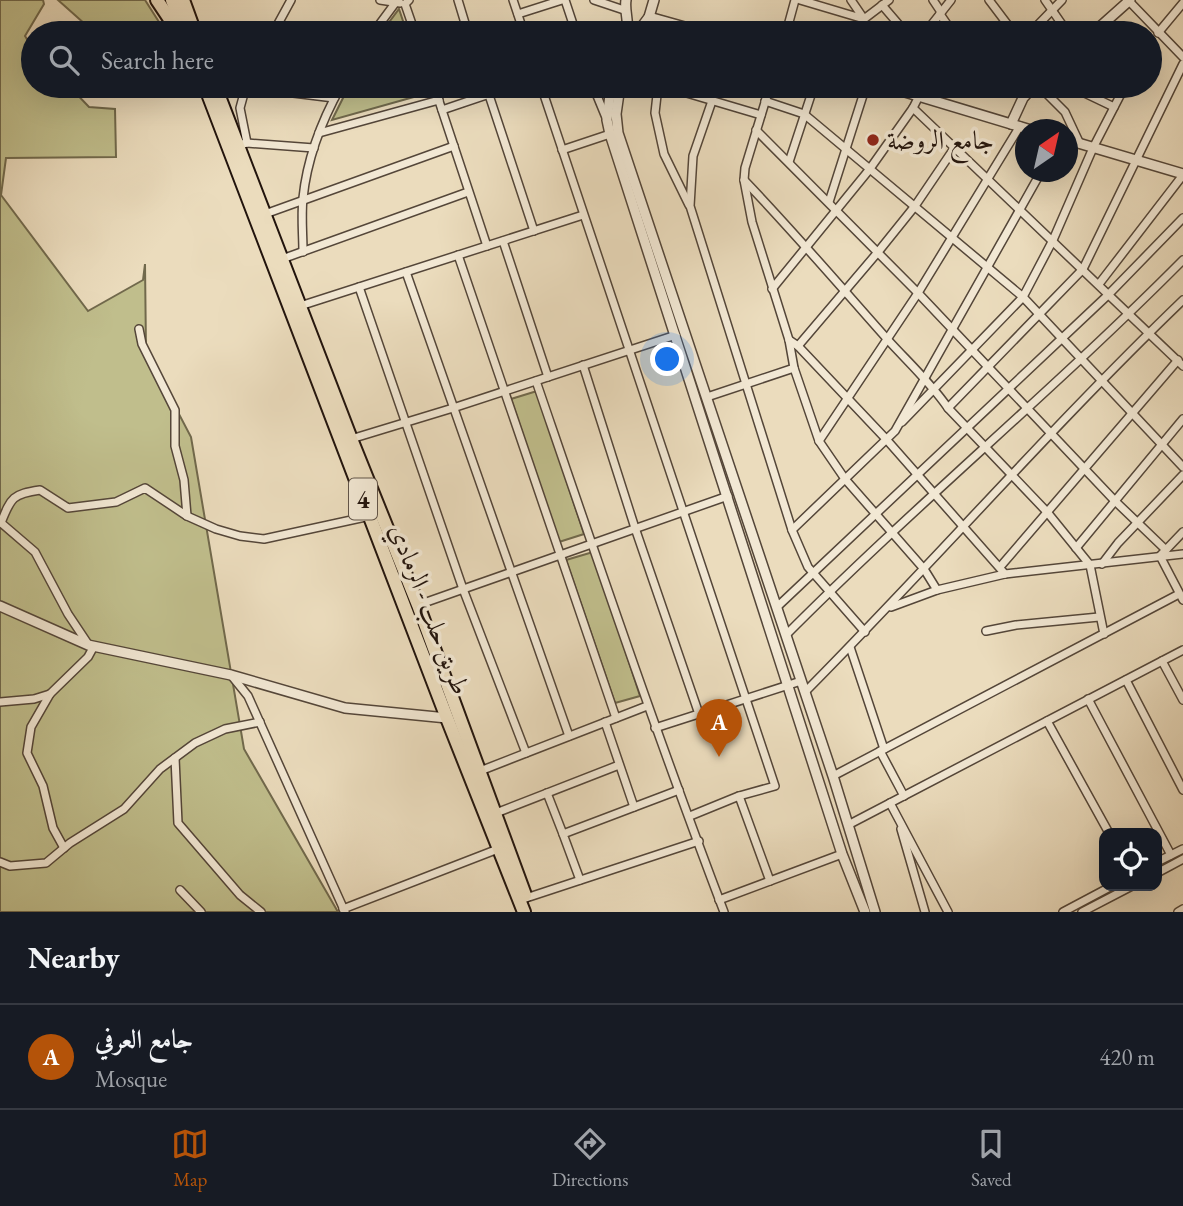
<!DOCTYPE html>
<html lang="en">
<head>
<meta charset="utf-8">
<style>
  :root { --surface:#171b24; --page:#20242c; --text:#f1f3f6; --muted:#9ea1a6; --line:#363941; --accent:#b45309 }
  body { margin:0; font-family:"EB Garamond",Amiri,serif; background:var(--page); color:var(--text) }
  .controls { position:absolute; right:21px; bottom:21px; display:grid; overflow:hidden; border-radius:14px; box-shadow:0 7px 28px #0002 }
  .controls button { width:63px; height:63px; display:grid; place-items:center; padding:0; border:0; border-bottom:2px solid var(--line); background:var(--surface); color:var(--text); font:35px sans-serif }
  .compass { position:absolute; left:1015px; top:119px; width:63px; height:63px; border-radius:50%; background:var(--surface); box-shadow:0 7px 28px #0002; rotate:34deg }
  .you { position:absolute; left:668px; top:360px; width:24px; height:24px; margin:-18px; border:5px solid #fff; border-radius:50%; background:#1a73e8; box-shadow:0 0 0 10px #1a73e833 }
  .badge { display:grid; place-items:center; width:46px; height:46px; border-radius:50%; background:var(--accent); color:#fff; font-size:23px; font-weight:700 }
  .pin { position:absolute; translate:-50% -58px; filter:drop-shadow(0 2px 4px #0008) }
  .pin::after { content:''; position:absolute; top:37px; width:24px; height:21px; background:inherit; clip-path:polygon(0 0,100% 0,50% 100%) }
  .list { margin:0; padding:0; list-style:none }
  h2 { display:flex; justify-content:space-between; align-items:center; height:91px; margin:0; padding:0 28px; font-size:30px }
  h2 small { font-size:23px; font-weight:400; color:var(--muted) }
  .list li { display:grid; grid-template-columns:46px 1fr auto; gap:21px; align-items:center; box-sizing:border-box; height:105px; padding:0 28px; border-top:2px solid var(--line) }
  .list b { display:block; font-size:26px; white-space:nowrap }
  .list p { margin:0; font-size:23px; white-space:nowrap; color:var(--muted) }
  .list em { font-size:23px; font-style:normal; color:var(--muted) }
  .icon { flex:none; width:38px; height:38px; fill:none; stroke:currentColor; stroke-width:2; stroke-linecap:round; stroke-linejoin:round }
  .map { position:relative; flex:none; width:1183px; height:912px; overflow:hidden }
  .search { position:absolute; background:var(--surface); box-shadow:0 7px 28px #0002; left:21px; right:21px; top:21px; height:77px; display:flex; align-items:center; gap:18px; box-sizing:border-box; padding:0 24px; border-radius:38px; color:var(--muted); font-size:26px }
  .sheet { height:196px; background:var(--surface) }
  nav { display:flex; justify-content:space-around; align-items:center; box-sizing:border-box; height:98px; border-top:2px solid var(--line); background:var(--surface); font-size:19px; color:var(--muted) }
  nav a { display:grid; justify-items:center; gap:4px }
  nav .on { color:var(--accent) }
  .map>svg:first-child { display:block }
  .green { fill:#c0be8c; stroke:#71694c; stroke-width:2 }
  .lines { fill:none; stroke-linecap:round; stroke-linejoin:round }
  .minor-casing { stroke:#544639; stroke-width:10 }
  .tertiary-casing { stroke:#544639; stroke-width:12 }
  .trunk-casing { stroke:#22140d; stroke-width:16 }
  .minor { stroke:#f2e8d4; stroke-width:7 }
  .tertiary { stroke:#f2e8d4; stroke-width:9 }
  .trunk { stroke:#ebdcbd; stroke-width:12 }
  .poi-dot { fill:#8f2418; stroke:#f2e8d4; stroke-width:2.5 }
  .labels { text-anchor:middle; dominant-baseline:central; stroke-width:7; stroke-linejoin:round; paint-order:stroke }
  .shield { fill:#f2e8d4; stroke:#605449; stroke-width:2 }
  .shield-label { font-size:24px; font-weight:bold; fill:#22140d }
  .poi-label { font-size:26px; fill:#22140d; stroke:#f2e8d4; text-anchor:start }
  .street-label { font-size:26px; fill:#22140d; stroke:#f2e8d4 }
</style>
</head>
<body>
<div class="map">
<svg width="1183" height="912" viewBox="0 0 1183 912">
  <rect width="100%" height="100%" fill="#ebdcbd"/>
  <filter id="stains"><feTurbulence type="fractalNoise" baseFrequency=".00286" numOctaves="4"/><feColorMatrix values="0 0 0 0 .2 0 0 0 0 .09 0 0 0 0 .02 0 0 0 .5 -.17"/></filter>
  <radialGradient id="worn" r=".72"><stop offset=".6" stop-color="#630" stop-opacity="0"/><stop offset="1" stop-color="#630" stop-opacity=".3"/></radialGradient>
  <g class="green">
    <polygon points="0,0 43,0 44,4 25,36 33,49 33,86 69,86 89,107 115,109 116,157 6,158 1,195 88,311 143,280 145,264 146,351 191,437 244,749 338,912 0,912"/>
    <polygon points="58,0 145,0 166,33 95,33"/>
    <polygon points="399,9 407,33 381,33"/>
    <polygon points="103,86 144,86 136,94 115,94"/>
    <polygon points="349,86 426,86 428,93 332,120"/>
    <polygon points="537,391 584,534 559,542 511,399"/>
    <polygon points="593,552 640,696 615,703 566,560"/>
  </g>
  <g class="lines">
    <defs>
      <g id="minor">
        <polyline points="380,0 400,3"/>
        <polyline points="409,0 405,4 415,33"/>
        <polyline points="458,0 468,33"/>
        <polyline points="513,0 524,33"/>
        <polyline points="565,0 576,33"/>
        <polyline points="594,0 624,10"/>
        <polyline points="800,0 864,19 851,0"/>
        <polyline points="933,0 941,12"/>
        <polyline points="989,0 1014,33"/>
        <polyline points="1045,0 1068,33"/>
        <polyline points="1128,0 1183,57"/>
        <polyline points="882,5 906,33"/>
        <polyline points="518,14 562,0"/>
        <polyline points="940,14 953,33"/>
        <polyline points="857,29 872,33"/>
        <polyline points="273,33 291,0"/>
        <polyline points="373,33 396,2"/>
        <polyline points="786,33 795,0"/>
        <polyline points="856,33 864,19 889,0"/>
        <polyline points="925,33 951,0"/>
        <polyline points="1030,33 1062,0"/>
        <polyline points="1158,33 1183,3"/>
        <polyline points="434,86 487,246"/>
        <polyline points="486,86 534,231"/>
        <polyline points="541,86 775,786 739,796 690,816"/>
        <polyline points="593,86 607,120"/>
        <polyline points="658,86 655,113 664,154 689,205"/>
        <polyline points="663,86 761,115"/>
        <polyline points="770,86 745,168 744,180 752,222 789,340 794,368 819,441 845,479 924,569 937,590"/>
        <polyline points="1039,86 1065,112 1080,144"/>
        <polyline points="1070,86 1114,107"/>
        <polyline points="217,91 245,87 334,98"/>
        <polyline points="712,101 693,156 690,206 792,530 808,567 865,632"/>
        <polyline points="765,101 804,114 1023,297 1183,467"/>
        <polyline points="913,108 1183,366"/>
        <polyline points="442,110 513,86"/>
        <polyline points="756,130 918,293 1115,501 1166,550"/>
        <polyline points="319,133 439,100"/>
        <polyline points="247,143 314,148"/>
        <polyline points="238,145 247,143 240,108 246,86"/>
        <polyline points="562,150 610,134"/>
        <polyline points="789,162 814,86"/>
        <path d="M 744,180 C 794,232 840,286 888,340 C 908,362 931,383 948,408 L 1083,269 L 1183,64"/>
        <polyline points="829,202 866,86"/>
        <polyline points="265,214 454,146"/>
        <polyline points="503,241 548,377"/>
        <path d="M 303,252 C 303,235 301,216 303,198 C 307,159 322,120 341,86"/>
        <polyline points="458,255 616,718"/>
        <polyline points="282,259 468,192"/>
        <polyline points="406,272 569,736"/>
        <polyline points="1099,284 1183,175"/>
        <polyline points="359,287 463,589 526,753"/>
        <polyline points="772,289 869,170 913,108 919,96"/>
        <polyline points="300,306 583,215"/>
        <polyline points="139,329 142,344 175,410 175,446 184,480 187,516"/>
        <polyline points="789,340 798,346 886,439 1005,574"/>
        <polyline points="798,346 878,252 915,206 955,147"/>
        <polyline points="583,365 635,528 699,714"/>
        <path d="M 536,381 C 597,559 657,736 724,912"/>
        <polyline points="707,397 794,368"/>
        <polyline points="948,408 1047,512 1090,565 1104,634"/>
        <polyline points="902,422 1023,297 1053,240 1093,148 1125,86"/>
        <polyline points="351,439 453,408 676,335"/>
        <polyline points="819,441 918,293 1020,126"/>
        <polyline points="0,522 35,552 68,614 88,644"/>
        <path d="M 1,523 C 11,497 13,494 40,490 L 68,508 L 116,502 L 145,488 L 187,516 L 216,529 L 240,536 L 264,539 L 370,516"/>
        <polyline points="792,530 895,431 1041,172"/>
        <polyline points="1183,532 1160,556 1183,600"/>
        <polyline points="1076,548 1183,419"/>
        <polyline points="1102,564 1118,543 1183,475"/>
        <polyline points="1000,567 1178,360"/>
        <polyline points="418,605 728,496"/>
        <polyline points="777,607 1109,294 1183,218"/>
        <polyline points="891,607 937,590 1005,574 1183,554"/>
        <polyline points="986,631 1016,625 1099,617"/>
        <path d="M 786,635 C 914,506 1055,389 1183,260"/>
        <polyline points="850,647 884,749"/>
        <polyline points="1162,661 1183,700"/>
        <polyline points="231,675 248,696 345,912"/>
        <polyline points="1126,680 1183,790"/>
        <path d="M 805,692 C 933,563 1052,426 1183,300"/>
        <polyline points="1088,699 1171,855"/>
        <polyline points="0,702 34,699 50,694"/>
        <polyline points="1047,721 1109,833"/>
        <polyline points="605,722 634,807"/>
        <polyline points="655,728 801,681"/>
        <polyline points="880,751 904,796"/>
        <polyline points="175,758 178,823 240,895 261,912"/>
        <polyline points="480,771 647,706"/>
        <polyline points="833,776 1179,594"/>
        <polyline points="547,793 563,834"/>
        <polyline points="739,796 770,881"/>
        <polyline points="890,803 948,912"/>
        <polyline points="496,813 619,765"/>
        <polyline points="848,825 1183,650"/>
        <polyline points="901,829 925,912"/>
        <polyline points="64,848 53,828 43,786 27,753 31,727 50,694 88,657 94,646"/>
        <polyline points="0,862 10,866 46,863 70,843 124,809 160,769 195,743 225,729 260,722"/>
        <polyline points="1157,862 1183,849"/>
        <polyline points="1157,873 1183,859"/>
        <polyline points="580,880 563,834 679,790"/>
        <polyline points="180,890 201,912"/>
        <polyline points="526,898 699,841"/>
        <polyline points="719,900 842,854"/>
        <polyline points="343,909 498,849"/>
        <polyline points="1063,912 1112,886"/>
        <polyline points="1082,912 1132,886"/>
        <polyline points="1178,912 1183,909"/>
      </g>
      <g id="tertiary">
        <path d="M 626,0 C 624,12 630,22 626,33"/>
        <polyline points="649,17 706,33"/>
        <polyline points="637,33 649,17 654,0"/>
        <polyline points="1093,33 1130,0"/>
        <polyline points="611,86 607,120 610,134 842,854 865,912"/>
        <polyline points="620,86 616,114 618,133 833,776 875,912"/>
        <polyline points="885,86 1031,130"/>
        <polyline points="1011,124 1023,98 1034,86"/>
        <polyline points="1068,140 1183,174"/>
        <polyline points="0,606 88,645 231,675 345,708 447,718"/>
      </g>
      <g id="trunk">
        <polyline points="157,0 179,33"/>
        <polyline points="172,0 185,33"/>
        <polyline points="183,0 195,33"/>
        <polyline points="205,86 447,718 524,912"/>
        <polyline points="215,86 351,439 418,605 525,895"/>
      </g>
    </defs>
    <use href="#minor" class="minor-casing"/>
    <use href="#tertiary" class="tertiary-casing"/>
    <use href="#trunk" class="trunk-casing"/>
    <use href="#minor" class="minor"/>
    <use href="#tertiary" class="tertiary"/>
    <use href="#trunk" class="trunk"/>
  </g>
  <circle class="poi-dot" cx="873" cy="140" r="7"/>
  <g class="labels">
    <rect class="shield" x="349" y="478.5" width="28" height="41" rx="5"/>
    <g class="shield-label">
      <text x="363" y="499">4</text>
    </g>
    <g class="poi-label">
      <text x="887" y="140">جامع الروضة</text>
    </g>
    <g class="street-label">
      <text transform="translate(430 609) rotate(69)">طريق حلب - الرمادي</text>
    </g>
  </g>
  <rect width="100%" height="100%" filter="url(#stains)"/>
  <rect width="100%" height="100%" fill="url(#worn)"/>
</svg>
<div class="controls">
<button><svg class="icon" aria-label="locate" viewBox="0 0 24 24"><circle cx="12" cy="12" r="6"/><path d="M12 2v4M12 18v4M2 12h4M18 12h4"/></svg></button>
</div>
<svg class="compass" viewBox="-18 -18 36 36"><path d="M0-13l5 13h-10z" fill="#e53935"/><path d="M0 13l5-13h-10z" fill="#9ea1a6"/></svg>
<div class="you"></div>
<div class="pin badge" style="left:719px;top:757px">A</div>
<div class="search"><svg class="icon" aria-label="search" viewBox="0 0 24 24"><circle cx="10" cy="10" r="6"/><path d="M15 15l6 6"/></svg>Search here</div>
</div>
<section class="sheet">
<h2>Nearby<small></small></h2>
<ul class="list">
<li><span class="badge">A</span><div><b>جامع العرفي</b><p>Mosque</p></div><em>420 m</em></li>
</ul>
</section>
<nav>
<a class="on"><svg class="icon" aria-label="map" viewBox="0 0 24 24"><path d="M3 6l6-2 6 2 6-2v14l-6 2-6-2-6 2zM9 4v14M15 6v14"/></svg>Map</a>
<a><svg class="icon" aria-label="directions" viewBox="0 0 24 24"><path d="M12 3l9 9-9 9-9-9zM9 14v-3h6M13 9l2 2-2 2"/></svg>Directions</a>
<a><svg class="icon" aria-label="saved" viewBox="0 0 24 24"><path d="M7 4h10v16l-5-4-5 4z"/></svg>Saved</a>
</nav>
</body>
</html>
